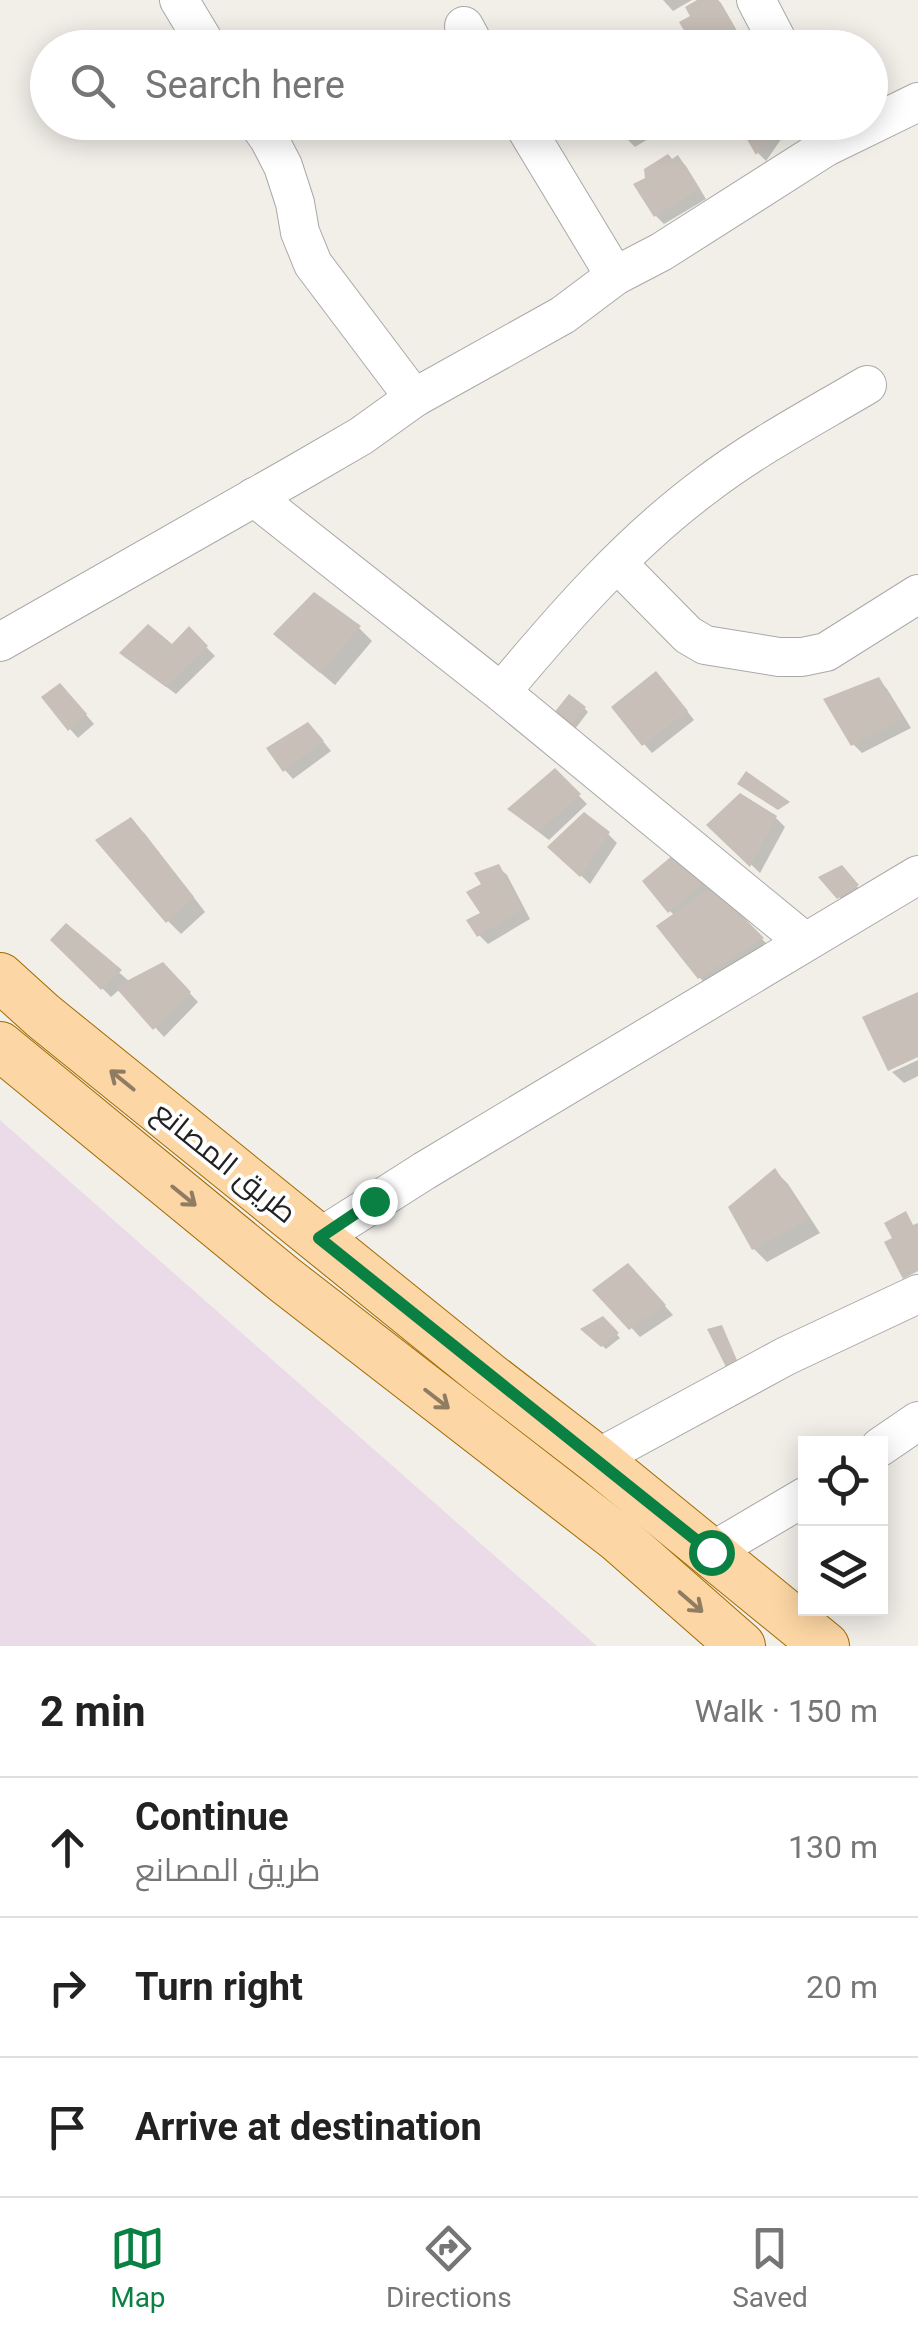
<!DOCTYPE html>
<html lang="en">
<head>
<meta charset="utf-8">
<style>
  :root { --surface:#fff; --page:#f2f2f2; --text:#222; --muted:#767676; --line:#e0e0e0; --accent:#0b8043 }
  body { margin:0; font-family:Roboto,Cairo,sans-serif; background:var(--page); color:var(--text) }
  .controls { position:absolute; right:30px; bottom:30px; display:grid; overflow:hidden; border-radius:0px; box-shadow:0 5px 25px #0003 }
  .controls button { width:90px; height:90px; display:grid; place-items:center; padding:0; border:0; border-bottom:2px solid var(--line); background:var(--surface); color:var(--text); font:50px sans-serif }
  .stop { position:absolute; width:30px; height:30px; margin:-22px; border:8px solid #0b8043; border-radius:50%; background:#fff }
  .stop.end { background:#0b8043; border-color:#fff; box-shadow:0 2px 10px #0008 }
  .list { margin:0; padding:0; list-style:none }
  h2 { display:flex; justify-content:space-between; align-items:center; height:130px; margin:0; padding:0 40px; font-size:42px }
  h2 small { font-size:32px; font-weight:400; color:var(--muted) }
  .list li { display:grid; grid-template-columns:65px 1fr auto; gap:30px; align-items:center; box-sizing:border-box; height:140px; padding:0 40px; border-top:2px solid var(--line) }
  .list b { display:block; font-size:38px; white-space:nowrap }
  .list p { margin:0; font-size:32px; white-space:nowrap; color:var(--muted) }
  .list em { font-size:32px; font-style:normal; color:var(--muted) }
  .icon { flex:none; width:55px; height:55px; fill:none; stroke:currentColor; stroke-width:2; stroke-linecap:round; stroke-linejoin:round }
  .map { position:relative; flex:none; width:918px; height:1646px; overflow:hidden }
  .search { position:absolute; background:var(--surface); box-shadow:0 5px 25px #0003; left:30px; right:30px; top:30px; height:110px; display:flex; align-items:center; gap:25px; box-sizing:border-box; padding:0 35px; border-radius:55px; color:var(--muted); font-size:38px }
  .sheet { height:550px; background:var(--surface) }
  nav { display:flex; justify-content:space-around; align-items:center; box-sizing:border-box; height:140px; border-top:2px solid var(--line); background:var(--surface); font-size:28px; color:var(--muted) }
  nav a { display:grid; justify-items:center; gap:5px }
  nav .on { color:var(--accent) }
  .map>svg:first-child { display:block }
  .industrial { fill:#ebdbe8 }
  .shadow { fill:#0003 }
  .building { fill:#c7bfb8 }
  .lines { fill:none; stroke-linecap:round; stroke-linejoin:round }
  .minor-casing { stroke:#a9a9a9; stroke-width:40 }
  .major-casing { stroke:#a06b00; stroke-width:50 }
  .minor { stroke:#fff; stroke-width:38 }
  .major { stroke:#fcd6a4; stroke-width:48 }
  .oneway { stroke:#8f7c63 }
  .route { stroke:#0b8043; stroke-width:12 }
  .labels { text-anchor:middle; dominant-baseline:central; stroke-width:8; stroke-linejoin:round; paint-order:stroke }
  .street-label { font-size:30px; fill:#222; stroke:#fff }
</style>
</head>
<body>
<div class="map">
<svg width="918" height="1646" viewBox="0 0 918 1646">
  <rect width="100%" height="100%" fill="#f2efe9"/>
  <polygon class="industrial" points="0,1120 597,1646 0,1646"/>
  <g class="shadow">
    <polygon points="663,0 692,0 673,11"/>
    <polygon points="702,0 718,0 721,3 747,48 696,48 693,17"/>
    <polygon points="616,122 676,122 635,147 626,138"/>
    <polygon points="740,122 793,122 766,161 758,153"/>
    <polygon points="678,158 686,166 706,199 664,224 656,216 673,161"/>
    <polygon points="359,628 372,641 335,685 290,647"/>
    <polygon points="189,630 215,656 176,694 131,661 172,648"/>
    <polygon points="878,680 887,689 911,728 862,753 853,744"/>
    <polygon points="665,683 694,720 652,753 644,744"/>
    <polygon points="69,695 94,724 78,738 70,729"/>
    <polygon points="584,708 588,712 575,729 556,714"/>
    <polygon points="317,734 331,751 293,779 285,770"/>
    <polygon points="555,771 587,804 549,840 519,817"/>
    <polygon points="776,818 785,827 760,873 710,825"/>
    <polygon points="131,821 145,834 205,912 181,934 168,921"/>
    <polygon points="608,834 617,843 590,884 551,847"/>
    <polygon points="673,858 713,890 775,952 713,991 700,978 675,916 670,911"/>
    <polygon points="498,867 507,875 530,919 488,944 479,935 484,913 484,885"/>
    <polygon points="842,868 860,890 843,901 822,878"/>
    <polygon points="66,926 130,982 163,965 198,1002 164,1037 120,989 111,997 54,940"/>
    <polygon points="918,1060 918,1076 904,1083 892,1072"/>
    <polygon points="775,1171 788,1184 820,1233 767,1262 754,1249"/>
    <polygon points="637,1275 673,1315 640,1337 596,1290"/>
    <polygon points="603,1319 620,1338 606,1349 584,1330"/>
  </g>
  <g class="building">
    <polygon points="697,0 718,0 744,44 738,48 694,48 679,22 690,16 685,7"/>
    <polygon points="614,122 653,122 624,140"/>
    <polygon points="737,122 778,122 756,155"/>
    <polygon points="668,154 672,159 678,155 700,189 654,217 633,184 645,178 644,169"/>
    <polygon points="314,592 361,626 320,673 273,634"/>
    <polygon points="148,624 172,644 189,626 208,646 166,687 119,653"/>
    <polygon points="656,671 688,711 642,746 611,707"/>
    <polygon points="879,677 904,719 851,746 823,699"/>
    <polygon points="60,683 87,714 68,731 41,697"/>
    <polygon points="569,694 586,707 570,727 553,714"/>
    <polygon points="308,722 324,741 283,772 266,748"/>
    <polygon points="555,768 581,794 539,832 507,809"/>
    <polygon points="746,771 790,802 778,810 737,784"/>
    <polygon points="740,793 777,816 750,867 706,825"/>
    <polygon points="584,812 610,832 580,877 547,847"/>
    <polygon points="131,817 194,897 166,923 95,840"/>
    <polygon points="673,855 706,880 668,913 642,881"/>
    <polygon points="499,864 523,909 477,937 466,920 480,913 466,892 481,884 474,873"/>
    <polygon points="842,865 859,885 837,899 818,877"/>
    <polygon points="713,886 764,938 698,979 656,926"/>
    <polygon points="66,923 122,970 101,990 50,940"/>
    <polygon points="163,962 191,992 153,1030 115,987"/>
    <polygon points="918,992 918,1057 888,1071 862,1017"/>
    <polygon points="775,1168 809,1219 752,1250 728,1207"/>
    <polygon points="906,1211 913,1225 918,1223 918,1271 903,1279 884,1242 892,1238 884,1223"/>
    <polygon points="628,1263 666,1305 629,1330 592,1290"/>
    <polygon points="603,1316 619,1333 601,1347 580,1329"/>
    <polygon points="722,1325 742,1372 732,1379 707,1329"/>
  </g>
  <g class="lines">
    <defs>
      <g id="minor">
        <polyline points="179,0 208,48"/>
        <polyline points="756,0 781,48"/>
        <polyline points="464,26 476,48"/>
        <polyline points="257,122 269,139 283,166 295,203 300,232 313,264 414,398"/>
        <polyline points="522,122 615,276"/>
        <polyline points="254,497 501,692 805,942"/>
        <polyline points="617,563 688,635 705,645 779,657 802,657 826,652 918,594"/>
        <polyline points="0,642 299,472 361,436 414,398 563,315 615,276 661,252 826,147 918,102"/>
        <path d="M 501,692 C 563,618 627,544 705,486 C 756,447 813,417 867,385"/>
        <polyline points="319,1238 424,1171 918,875"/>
        <polyline points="880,1447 918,1421"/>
        <polyline points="596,1459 786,1356 918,1294"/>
        <polyline points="711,1552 806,1496"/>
      </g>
      <g id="major">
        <polyline points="0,977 43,1016 487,1375 596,1459 825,1646"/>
        <polyline points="0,1046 285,1280 618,1538 741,1646"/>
      </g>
    </defs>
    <use href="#minor" class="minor-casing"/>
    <use href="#major" class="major-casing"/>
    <use href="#minor" class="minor"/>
    <use href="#major" class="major"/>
  </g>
  <defs><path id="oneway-shaft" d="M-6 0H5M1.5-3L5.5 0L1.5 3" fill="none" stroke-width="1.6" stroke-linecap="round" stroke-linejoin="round" transform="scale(2.5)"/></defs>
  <g class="oneway">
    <use href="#oneway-shaft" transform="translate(122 1080) rotate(-141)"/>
    <use href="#oneway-shaft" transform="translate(184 1196) rotate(39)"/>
    <use href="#oneway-shaft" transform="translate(437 1399) rotate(38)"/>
    <use href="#oneway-shaft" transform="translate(691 1602) rotate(41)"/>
  </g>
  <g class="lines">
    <polyline class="route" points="374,1201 319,1238 711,1552"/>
  </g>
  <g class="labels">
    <g class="street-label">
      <text transform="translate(225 1162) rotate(39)">طريق المصانع</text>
    </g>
  </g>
</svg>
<div class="controls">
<button><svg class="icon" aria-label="locate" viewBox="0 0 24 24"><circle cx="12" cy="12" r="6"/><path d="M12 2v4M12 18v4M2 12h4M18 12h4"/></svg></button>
<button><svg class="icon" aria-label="layers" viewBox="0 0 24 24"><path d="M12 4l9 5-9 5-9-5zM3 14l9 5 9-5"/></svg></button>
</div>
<div class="stop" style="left:711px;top:1552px"></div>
<div class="stop end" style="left:374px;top:1201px"></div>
<div class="search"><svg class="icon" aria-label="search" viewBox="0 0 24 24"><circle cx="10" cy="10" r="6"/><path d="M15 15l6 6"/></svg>Search here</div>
</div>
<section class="sheet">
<h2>2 min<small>Walk · 150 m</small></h2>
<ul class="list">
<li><svg class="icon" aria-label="ahead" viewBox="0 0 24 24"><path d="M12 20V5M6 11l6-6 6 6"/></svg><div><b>Continue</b><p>طريق المصانع</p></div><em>130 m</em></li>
<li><svg class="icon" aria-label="right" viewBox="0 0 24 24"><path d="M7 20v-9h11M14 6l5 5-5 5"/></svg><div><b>Turn right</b></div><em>20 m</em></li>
<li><svg class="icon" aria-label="arrive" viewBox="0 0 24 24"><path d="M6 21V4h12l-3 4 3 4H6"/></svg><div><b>Arrive at destination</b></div></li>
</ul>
</section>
<nav>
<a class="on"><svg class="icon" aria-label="map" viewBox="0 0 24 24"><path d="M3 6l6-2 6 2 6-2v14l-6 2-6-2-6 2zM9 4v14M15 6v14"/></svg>Map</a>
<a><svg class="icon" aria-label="directions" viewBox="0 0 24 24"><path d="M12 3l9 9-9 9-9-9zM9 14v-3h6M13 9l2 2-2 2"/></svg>Directions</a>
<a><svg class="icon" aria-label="saved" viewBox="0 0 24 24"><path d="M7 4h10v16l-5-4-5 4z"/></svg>Saved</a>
</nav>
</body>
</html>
